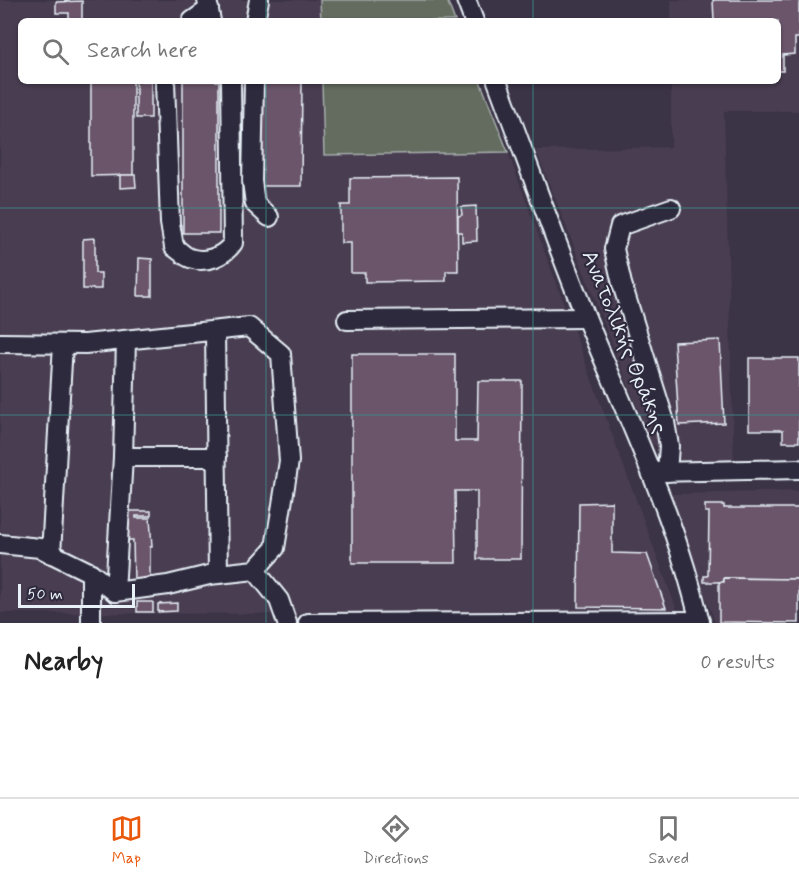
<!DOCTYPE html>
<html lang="en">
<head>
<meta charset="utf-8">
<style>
  :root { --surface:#fff; --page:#f6f6f6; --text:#222; --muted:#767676; --line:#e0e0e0; --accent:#ea580c }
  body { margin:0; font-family:Mynerve,sans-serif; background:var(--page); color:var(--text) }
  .scale { position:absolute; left:18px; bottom:15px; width:117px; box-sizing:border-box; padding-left:6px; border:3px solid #e8f1f8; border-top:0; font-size:16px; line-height:21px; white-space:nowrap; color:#e8f1f8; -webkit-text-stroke:4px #2f2a3d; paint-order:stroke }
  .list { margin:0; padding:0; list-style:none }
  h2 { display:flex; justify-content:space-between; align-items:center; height:78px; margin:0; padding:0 24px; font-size:26px }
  h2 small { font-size:20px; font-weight:400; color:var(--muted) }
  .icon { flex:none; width:33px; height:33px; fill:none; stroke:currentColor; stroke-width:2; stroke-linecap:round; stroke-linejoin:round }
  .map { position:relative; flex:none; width:799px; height:623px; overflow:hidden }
  .search { position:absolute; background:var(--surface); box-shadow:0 2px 4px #0004; left:18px; right:18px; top:18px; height:66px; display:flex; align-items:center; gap:15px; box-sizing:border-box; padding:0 21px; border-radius:9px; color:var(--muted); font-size:22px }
  .sheet { height:174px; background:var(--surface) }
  nav { display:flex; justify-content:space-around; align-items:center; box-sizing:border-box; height:84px; border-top:2px solid var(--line); background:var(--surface); font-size:16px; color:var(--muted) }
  nav a { display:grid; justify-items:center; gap:3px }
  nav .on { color:var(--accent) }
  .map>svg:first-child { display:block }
  .built { fill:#493d51 }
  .green { fill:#646c5f; stroke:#a6aeac; stroke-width:1.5 }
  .building { fill:#6b556a; stroke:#e8f1f8; stroke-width:1.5 }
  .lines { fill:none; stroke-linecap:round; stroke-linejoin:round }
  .minor-casing { stroke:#e8f1f8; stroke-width:22 }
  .minor { stroke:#2f2a3d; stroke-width:18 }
  .grid { fill:none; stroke:#3a8f8a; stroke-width:1.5; stroke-opacity:0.55 }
  .labels { text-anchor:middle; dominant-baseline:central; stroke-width:4.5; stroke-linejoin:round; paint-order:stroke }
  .street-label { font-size:22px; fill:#e8f1f8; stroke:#2f2a3d }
</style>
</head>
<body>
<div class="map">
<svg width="799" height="623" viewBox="0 0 799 623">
  <rect width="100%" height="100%" fill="#3b3346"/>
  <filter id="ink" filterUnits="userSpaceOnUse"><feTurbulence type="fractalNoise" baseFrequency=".0167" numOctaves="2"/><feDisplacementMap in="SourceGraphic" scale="12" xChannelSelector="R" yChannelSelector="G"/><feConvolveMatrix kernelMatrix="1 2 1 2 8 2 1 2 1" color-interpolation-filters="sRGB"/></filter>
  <g filter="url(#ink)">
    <g class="built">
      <polygon points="0,0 320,0 321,21 21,21 21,81 322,81 324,155 508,152 678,613 557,615 0,613"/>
      <polygon points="671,0 799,0 799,111 724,111 734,465 685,466 651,443 536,150 671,147 671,81 778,81 778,21 671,21"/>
      <polygon points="799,491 799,623 715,623 670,494"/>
    </g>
    <g class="green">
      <polygon points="320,0 447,0 455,21 321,21"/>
      <polygon points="322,81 480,81 508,152 324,155"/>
    </g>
    <g class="building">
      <polygon points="713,0 799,0 799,38 795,38 795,54 783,55 783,71 778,71 778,21 714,21"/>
      <polygon points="82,1 82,21 69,21 69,13 56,13 56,2"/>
      <polygon points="91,81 133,81 133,175 91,176"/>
      <rect x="136" y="81" width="15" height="37"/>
      <rect x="183" y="81" width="36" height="152"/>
      <polygon points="261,81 302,81 301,186 261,186"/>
      <polygon points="120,175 135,175 136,187 120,188"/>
      <polygon points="457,177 458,271 446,271 446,281 365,282 365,273 351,273 351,243 341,243 341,205 350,205 350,178"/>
      <polygon points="476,206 477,241 462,242 462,232 458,232 458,216 462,215 461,207"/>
      <polygon points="95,238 95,273 101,273 101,289 83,289 83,239"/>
      <polygon points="139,258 152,259 152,296 138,296"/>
      <polygon points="720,340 724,423 679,425 674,342"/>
      <polygon points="352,354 455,354 455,441 477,441 478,381 522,381 521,559 477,559 477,491 455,491 456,563 352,563"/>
      <polygon points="749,358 799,358 799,442 783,442 783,430 749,430"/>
      <polygon points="612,502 612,553 647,554 666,608 578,607 579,503"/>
      <polygon points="705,505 724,505 724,508 799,508 799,579 724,578 724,582 704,582 704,576 708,576 709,512 705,512"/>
      <polygon points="123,511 151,511 151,516 136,516 136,518 150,518 152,547 150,547 150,581 134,581 133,540 127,540"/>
      <polygon points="724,578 799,579 799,623 719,622 719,582 724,582"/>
      <rect x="137" y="602" width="16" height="10"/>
      <polygon points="177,603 177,611 158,612 158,604"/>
    </g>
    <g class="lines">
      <defs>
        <g id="minor">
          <polyline points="207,0 211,21"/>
          <polyline points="466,0 474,21"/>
          <polyline points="192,21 209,9"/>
          <polyline points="255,21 259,0"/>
          <path d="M 165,81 L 170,223 L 174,247 C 179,250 184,256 190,258 C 206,264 224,256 233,243 L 231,81"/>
          <polyline points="254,81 252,181 255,204 269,217"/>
          <path d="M 497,81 C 527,161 555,241 587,320 C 628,419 676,518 700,623"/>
          <polyline points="347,320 586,318"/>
          <polyline points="215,331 218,574"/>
          <polyline points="0,343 85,344 249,327 281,354 289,461 275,548 255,570 209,575 168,585 115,592 91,573 40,548 0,544"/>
          <polyline points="123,457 217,457"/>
          <polyline points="656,472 799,469"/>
          <polyline points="667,472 669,446 665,422 622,284 614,249 620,226 671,208"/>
          <polyline points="51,554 63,344"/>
          <polyline points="255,570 279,600 287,623"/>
          <polyline points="91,573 91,623"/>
          <polyline points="115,592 123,457 126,340"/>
          <polyline points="308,623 700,621"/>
        </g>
      </defs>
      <use href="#minor" class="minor-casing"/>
      <use href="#minor" class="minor"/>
    </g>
  </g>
  <path class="grid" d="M 266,0 L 266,21M 533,0 L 533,21M 266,81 L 266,623M 533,81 L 533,623M 0,208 L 799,208M 0,415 L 799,415"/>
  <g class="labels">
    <g class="street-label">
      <text transform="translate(624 342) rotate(68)">Ανατολικής Θράκης</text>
    </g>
  </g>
</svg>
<div class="scale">50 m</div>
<div class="search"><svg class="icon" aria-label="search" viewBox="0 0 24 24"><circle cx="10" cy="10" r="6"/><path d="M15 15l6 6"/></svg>Search here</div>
</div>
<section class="sheet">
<h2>Nearby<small>0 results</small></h2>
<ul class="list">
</ul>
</section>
<nav>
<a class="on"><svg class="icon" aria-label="map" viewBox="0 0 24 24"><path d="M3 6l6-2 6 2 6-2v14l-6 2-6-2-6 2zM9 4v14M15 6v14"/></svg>Map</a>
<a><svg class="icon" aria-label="directions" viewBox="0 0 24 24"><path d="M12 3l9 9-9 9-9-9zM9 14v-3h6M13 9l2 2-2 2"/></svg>Directions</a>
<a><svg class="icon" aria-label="saved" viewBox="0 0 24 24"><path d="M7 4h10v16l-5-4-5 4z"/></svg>Saved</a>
</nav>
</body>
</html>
